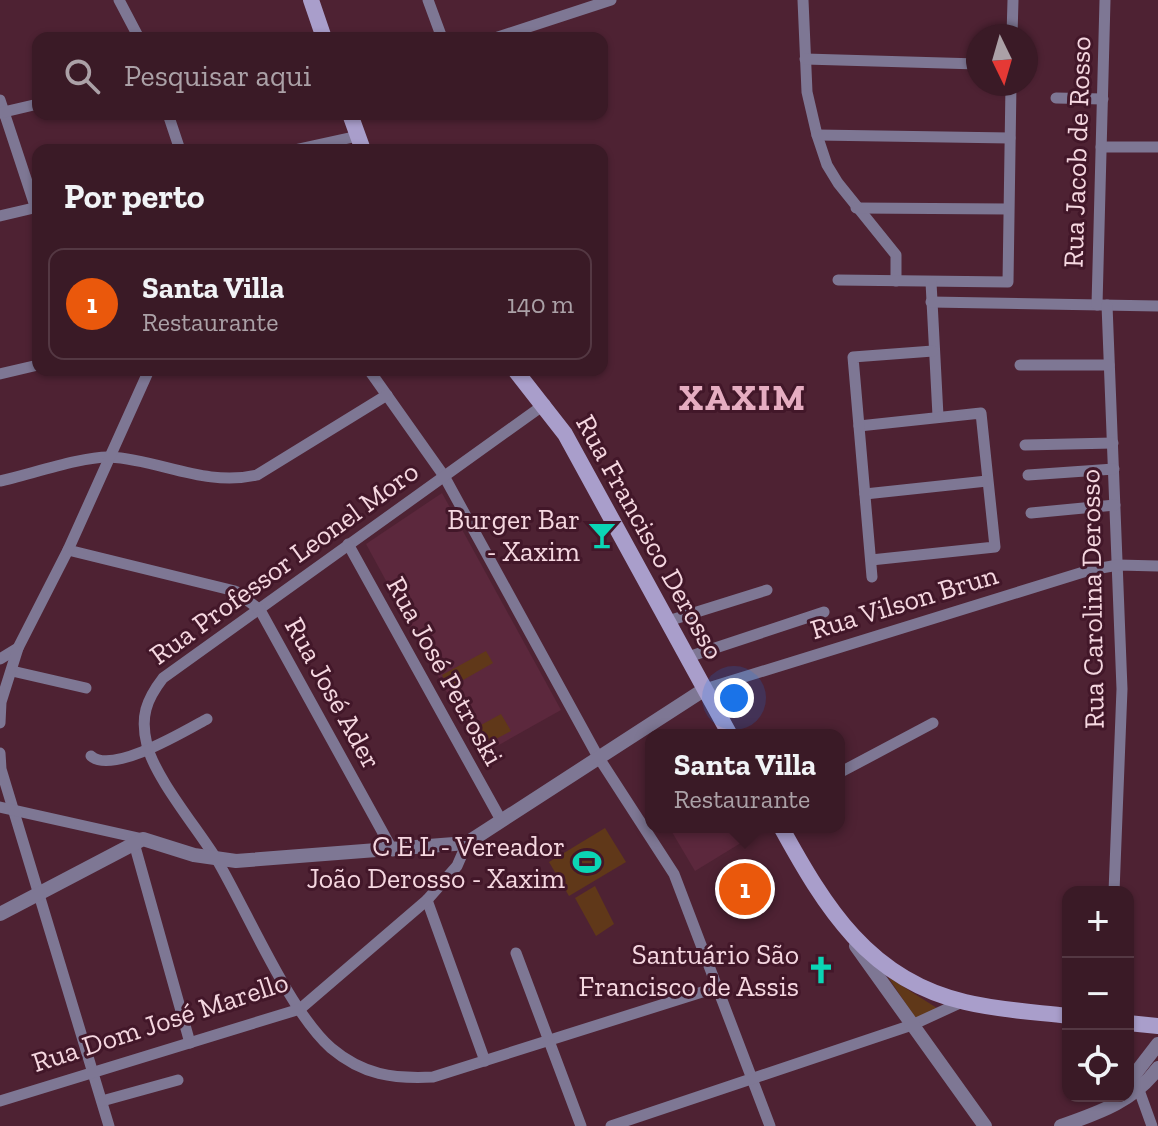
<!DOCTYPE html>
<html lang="pt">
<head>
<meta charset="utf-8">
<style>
  :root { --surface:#3a1a26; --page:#41232e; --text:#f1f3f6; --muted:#aba1a7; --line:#543843; --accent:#ea580c }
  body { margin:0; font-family:"Zilla Slab",serif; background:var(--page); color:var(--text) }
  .controls { position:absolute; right:24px; bottom:24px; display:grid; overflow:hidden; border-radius:16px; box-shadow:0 2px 6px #0004 }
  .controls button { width:72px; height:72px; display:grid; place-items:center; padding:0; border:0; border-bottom:2px solid var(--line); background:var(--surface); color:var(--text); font:40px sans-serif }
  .compass { position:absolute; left:966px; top:24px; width:72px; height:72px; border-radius:50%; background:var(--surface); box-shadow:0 2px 6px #0004; rotate:175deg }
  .you { position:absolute; left:734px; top:698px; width:28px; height:28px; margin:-20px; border:6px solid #fff; border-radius:50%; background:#1a73e8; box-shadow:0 0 0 12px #1a73e833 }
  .badge { display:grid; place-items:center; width:52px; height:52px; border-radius:50%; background:var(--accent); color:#fff; font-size:26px; font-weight:700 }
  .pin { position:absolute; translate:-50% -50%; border:4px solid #fff; box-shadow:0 2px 8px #0006 }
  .popup { position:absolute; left:645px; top:729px; width:200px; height:104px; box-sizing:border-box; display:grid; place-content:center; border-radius:16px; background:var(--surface); filter:drop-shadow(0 2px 6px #0005); font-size:26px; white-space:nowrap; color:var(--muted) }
  .popup b { font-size:30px; color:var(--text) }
  .popup::after { content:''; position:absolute; left:50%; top:100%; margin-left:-16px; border:16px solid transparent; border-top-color:var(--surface) }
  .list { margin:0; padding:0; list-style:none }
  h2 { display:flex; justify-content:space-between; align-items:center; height:104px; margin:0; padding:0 32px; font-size:34px }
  h2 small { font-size:26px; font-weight:400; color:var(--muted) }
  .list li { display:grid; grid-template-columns:52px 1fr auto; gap:24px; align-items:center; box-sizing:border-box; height:112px; margin:0 16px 16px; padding:0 16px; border:2px solid var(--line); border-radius:16px }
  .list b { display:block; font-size:30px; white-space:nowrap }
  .list p { margin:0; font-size:26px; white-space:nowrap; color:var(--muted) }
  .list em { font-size:26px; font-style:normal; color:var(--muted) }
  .icon { flex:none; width:44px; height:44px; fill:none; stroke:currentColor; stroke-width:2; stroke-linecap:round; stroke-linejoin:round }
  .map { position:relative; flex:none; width:1158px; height:1126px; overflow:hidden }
  .search { position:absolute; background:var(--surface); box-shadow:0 2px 6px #0004; left:32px; top:32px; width:576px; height:88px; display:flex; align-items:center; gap:20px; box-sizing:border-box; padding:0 28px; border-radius:16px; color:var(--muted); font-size:30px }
  .panel { position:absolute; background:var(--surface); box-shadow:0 2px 6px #0004; left:32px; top:144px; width:576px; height:232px; border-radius:16px }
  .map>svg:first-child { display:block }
  .built { fill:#5c283d }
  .green { fill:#603819 }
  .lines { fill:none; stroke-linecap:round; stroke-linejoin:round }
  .minor { stroke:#7e7794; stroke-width:11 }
  .tertiary { stroke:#7e7794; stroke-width:14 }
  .secondary { stroke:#a99ecb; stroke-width:16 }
  .labels { text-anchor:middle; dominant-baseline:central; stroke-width:6; stroke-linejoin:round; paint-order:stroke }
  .street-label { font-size:28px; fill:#f5d7e0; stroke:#421729 }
  .poi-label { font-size:28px; fill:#f5d7e0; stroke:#421729; text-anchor:end }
  .district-label { font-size:36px; font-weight:bold; letter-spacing:2px; fill:#e6adc1; stroke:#421729 }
</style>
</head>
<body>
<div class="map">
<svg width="1158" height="1126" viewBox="0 0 1158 1126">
  <rect width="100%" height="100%" fill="#4e2233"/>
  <g class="built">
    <polygon points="442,493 561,710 481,755 366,544"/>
    <polygon points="669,827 761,827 762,830 695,871"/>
  </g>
  <g class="green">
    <polygon points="486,651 493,663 449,688 442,675"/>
    <polygon points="501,714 511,731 481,747 472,730"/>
    <polygon points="605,828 626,862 569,896 549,862"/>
    <polygon points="595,886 614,924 596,936 575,898"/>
    <polygon points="888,977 940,1010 916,1019"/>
  </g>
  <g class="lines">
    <g class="minor">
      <polyline points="119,0 139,38"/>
      <polyline points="428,0 442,38"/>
      <polyline points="803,0 807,92 817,135 827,165 838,183 896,255 896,281"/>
      <polyline points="1012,36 1013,0"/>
      <polyline points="495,38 611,0"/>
      <polyline points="805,59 978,64"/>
      <polyline points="1056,98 1103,99"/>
      <polyline points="0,100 38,215"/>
      <polyline points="0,113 38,104"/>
      <polyline points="168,114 180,150"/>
      <polyline points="817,135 1010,138"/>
      <polyline points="1101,147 1158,147"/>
      <polyline points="294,150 358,136"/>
      <polyline points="856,208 1008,209"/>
      <polyline points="0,216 38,207"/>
      <polyline points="838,280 1008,282 1011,84"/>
      <polyline points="931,282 938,416"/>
      <polyline points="931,302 1158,306"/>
      <polyline points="1097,305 1105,0"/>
      <polyline points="1107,305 1122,689 1114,892"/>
      <polyline points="1020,365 1109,365"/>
      <polyline points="369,370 444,476 597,755 674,874 770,1126"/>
      <polyline points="0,374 38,365"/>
      <path d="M 545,404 L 163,678 C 146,700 140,717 147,745 C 155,778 198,829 217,860 C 247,911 289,1011 331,1048 C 363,1075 393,1079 433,1077 L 718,987"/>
      <polyline points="859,426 981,413 995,547 871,560"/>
      <polyline points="1025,445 1113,443"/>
      <polyline points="1028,475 1114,469"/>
      <path d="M 0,481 C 28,475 84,456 110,457 C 161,460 205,487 257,475 L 387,395"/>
      <polyline points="865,494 987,481"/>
      <polyline points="1031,513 1115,505"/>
      <polyline points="348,544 501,820"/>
      <polyline points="68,550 235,591 260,610 393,851"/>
      <polyline points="872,577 853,357 933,351"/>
      <polyline points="668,621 767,590"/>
      <polyline points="688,657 824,612"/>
      <polyline points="0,659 18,648 68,550 149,370"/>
      <polyline points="12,671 86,688"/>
      <polyline points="705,689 1090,570 1118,565 1158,566"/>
      <polyline points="0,723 1,702 18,648"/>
      <polyline points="0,753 1,769 109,1126"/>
      <path d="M 91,756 C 112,775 185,731 207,719"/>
      <polyline points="839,773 933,723"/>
      <polyline points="0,807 143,839"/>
      <polyline points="134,843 190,1043"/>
      <polyline points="427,900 485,1061"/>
      <polyline points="516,953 581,1126"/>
      <polyline points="1132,1084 1139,1090 1152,1126"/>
      <polyline points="0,1101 300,1009 427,900 457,866 467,843"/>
      <polyline points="102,1101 178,1080"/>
      <polyline points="611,1126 912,1025 962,1002"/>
    </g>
    <g class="tertiary">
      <polyline points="0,914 143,839 194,855 236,861 467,843 705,689"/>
      <polyline points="856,946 985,1126"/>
      <polyline points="1128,1083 1158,1044"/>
      <path d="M 1061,1126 C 1098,1113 1134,1101 1158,1068"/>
    </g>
    <g class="secondary">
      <polyline points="311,0 324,38"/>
      <polyline points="350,114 363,150"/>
      <polyline points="515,370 565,434 730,735"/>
      <path d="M 781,827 C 825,907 869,980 965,1002 C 998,1010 1034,1012 1068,1016"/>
      <polyline points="1128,1023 1158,1026"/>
    </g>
  </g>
  <defs>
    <symbol id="bar-bare" viewBox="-9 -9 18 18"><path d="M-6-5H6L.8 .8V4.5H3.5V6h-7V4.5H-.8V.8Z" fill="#0bd5b5" stroke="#421729" stroke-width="2.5" paint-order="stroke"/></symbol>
    <symbol id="stadium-bare" viewBox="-9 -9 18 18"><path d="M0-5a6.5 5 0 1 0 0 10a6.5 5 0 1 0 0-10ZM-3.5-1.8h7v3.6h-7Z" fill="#0bd5b5" stroke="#421729" stroke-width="2.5" paint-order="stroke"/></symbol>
    <symbol id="church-bare" viewBox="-9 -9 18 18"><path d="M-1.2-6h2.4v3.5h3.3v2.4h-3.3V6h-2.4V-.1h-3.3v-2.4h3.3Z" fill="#0bd5b5" stroke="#421729" stroke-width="2.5" paint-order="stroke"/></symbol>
  </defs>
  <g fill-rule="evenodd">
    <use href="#bar-bare" x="582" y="515" width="40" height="40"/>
    <use href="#stadium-bare" x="567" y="842" width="40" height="40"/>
    <use href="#church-bare" x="801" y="950" width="40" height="40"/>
  </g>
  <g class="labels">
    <g class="street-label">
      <text transform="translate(1077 152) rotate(-88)">Rua Jacob de Rosso</text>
      <text transform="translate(650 537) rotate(61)">Rua Francisco Derosso</text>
      <text transform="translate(284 563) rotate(-36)">Rua Professor Leonel Moro</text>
      <text transform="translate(1092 599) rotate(-91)">Rua Carolina Derosso</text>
      <text transform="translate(904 602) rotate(-17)">Rua Vilson Brun</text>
      <text transform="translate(445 671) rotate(61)">Rua José Petroski</text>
      <text transform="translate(333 693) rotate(61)">Rua José Ader</text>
      <text transform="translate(160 1022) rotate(-18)">Rua Dom José Marello</text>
    </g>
    <g class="poi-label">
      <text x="580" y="519">Burger Bar<tspan x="580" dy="32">- Xaxim</tspan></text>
      <text x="565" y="846">C E L - Vereador<tspan x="565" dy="32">João Derosso - Xaxim</tspan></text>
      <text x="799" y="954">Santuário São<tspan x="799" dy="32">Francisco de Assis</tspan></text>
    </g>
    <g class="district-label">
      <text x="743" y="397">XAXIM</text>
    </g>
  </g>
</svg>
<div class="controls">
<button>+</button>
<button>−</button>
<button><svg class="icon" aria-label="locate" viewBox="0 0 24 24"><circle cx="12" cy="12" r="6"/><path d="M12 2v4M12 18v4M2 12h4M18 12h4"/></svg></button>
</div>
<svg class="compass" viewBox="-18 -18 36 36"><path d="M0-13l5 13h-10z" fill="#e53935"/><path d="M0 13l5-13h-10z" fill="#aba1a7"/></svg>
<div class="you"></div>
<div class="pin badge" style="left:745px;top:889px">1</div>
<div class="popup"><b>Santa Villa</b>Restaurante</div>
<div class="search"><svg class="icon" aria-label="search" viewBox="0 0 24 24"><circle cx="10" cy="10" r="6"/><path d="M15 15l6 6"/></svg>Pesquisar aqui</div>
<section class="panel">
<h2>Por perto<small></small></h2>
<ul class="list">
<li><span class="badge">1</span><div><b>Santa Villa</b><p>Restaurante</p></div><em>140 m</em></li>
</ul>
</section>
</div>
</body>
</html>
